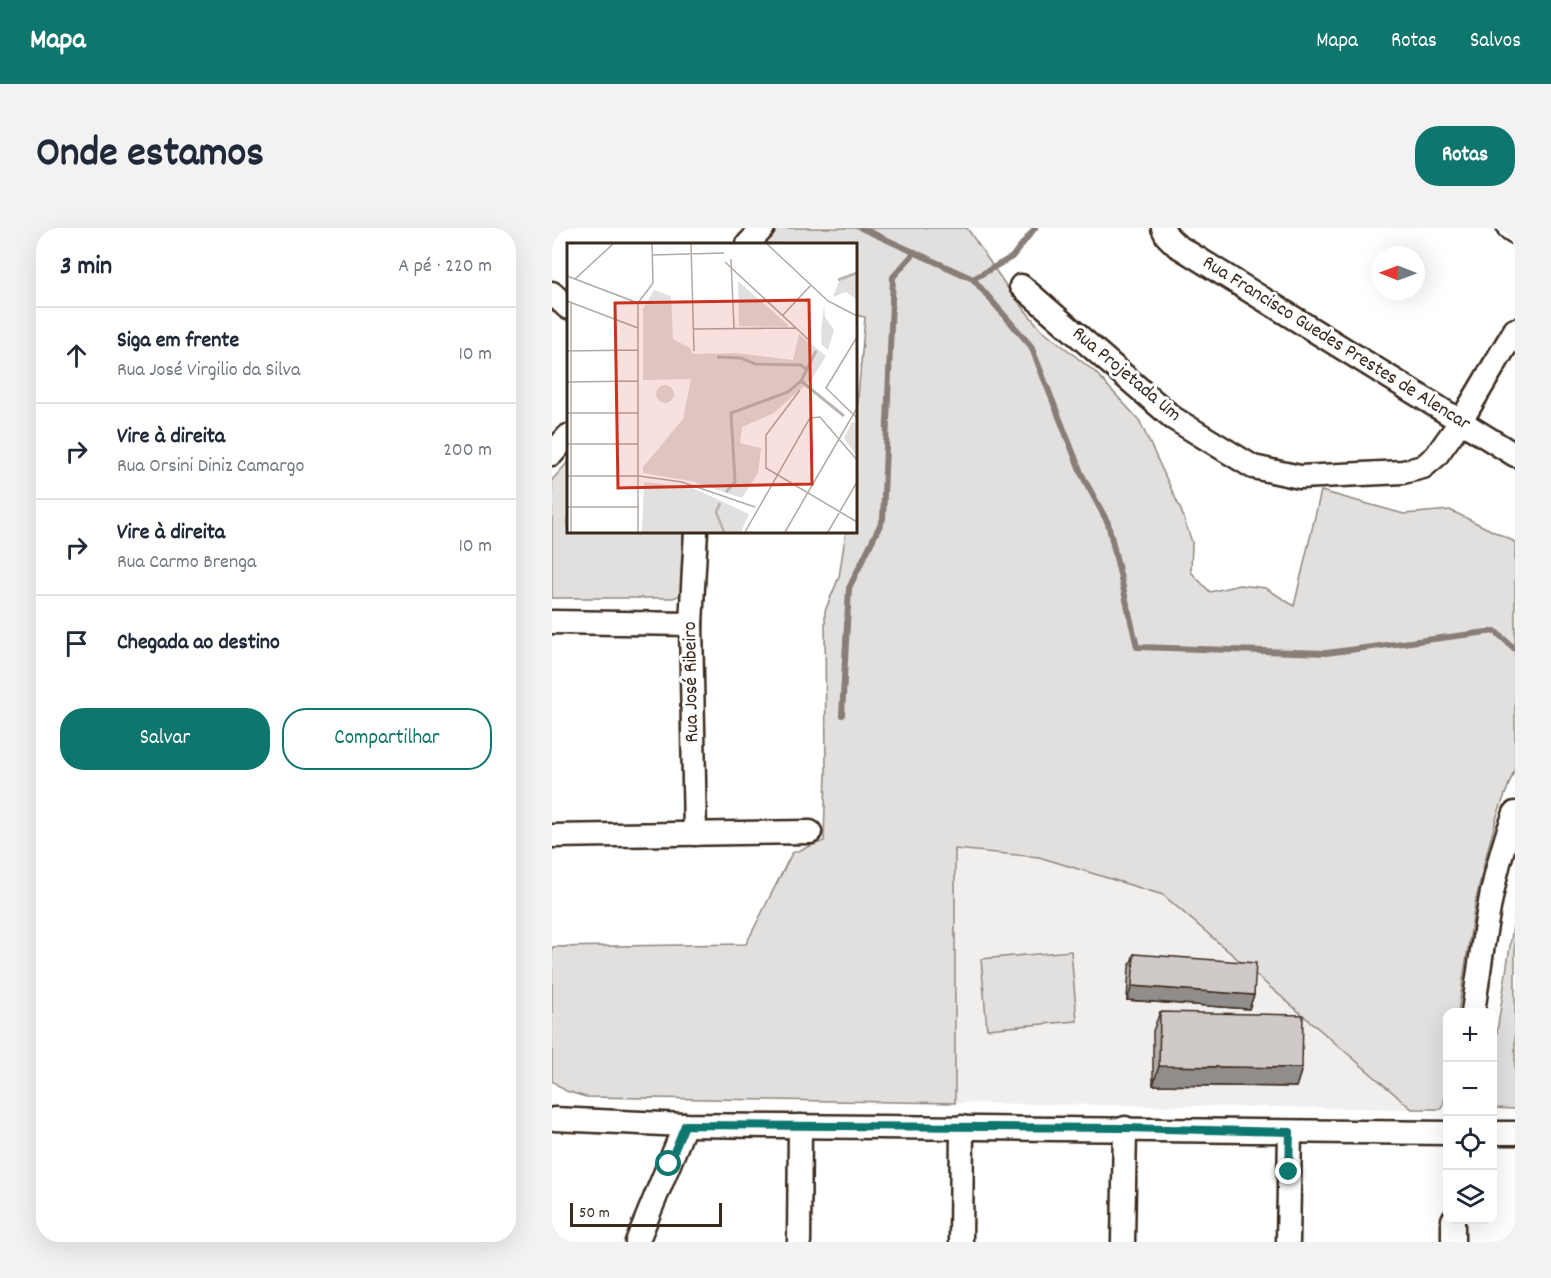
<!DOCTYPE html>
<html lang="pt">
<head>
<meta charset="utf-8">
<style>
  :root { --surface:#fff; --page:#f2f2f3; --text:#1f2937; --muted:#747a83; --line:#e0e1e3; --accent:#0f766e }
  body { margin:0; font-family:Dekko,sans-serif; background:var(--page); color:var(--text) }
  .controls { position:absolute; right:18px; bottom:18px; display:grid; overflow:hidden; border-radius:12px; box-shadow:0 6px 24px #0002 }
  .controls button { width:54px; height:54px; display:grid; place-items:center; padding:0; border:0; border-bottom:2px solid var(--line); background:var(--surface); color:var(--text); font:30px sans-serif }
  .compass { position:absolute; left:819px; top:18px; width:54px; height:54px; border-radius:50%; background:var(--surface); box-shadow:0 6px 24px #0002; rotate:271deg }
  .scale { position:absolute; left:18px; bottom:15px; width:152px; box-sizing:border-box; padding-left:6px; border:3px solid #3b2a1e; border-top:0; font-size:16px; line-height:21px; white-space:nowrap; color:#3b2a1e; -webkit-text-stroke:4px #fff; paint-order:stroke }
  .stop { position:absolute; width:18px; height:18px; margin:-14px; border:4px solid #0f766e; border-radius:50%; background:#fff }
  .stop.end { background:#0f766e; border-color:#fff; box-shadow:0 2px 6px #0008 }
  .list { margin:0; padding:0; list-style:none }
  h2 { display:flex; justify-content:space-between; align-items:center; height:78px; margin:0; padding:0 24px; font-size:26px }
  h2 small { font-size:20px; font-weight:400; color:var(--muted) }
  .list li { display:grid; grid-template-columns:39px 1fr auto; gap:18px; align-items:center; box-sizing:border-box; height:96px; padding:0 24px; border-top:2px solid var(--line) }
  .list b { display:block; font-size:22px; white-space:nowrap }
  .list p { margin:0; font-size:20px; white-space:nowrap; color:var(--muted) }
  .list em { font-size:20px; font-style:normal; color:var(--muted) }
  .actions { display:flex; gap:12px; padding:18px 24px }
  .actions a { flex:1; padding:14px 0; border:2px solid var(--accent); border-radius:24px; text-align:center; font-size:21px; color:var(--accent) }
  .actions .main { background:var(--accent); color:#fff }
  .icon { flex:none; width:33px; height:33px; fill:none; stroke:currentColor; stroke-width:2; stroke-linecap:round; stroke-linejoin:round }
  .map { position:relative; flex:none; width:963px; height:1014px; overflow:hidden; border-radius:24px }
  header { display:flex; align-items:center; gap:36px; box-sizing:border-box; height:84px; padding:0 30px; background:var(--accent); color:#fff }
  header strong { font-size:28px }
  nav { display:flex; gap:33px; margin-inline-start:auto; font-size:21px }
  .intro { display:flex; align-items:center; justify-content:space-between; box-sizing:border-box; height:144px; padding:0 36px }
  h1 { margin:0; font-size:42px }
  .button { padding:15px 27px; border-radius:24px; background:var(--accent); color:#fff; font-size:21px; font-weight:700 }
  main { display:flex; gap:36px; padding:0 36px }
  aside { flex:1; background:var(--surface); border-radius:24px; box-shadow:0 6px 24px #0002 }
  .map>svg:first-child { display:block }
  .built { fill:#f1efee }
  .green { fill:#e2e0de; stroke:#8e857e; stroke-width:1.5 }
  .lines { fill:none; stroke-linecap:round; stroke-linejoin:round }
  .stream { stroke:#887e77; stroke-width:6 }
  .street-casing { stroke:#3b2a1e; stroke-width:27 }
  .street { stroke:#fff; stroke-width:22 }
  .wall { fill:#b2aeab; stroke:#3b2a1e; stroke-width:1.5 }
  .shaded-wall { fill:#918d8b; stroke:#3b2a1e; stroke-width:1.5 }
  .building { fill:#cfcac7; stroke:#3b2a1e; stroke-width:1.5 }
  .route { stroke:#0f766e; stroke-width:8 }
  .labels { text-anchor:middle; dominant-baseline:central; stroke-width:6; stroke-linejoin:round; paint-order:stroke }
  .street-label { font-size:20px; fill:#3b2a1e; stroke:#fff }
  .inset-river { fill:none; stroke:#bcb6b3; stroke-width:3 }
  .inset-road { fill:none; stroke:#b1aaa5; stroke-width:1.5 }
  .view { fill:#c8321e; fill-opacity:0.15; stroke:#c8321e; stroke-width:3 }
  .inset-edge { fill:none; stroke:#3b2a1e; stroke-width:3 }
</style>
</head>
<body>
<header>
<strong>Mapa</strong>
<nav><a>Mapa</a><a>Rotas</a><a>Salvos</a></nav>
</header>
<div class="intro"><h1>Onde estamos</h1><a class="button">Rotas</a></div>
<main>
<aside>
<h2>3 min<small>A pé · 220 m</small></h2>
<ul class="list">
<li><svg class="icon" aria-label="ahead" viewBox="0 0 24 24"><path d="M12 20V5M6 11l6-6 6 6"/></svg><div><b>Siga em frente</b><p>Rua José Virgilio da Silva</p></div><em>10 m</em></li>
<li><svg class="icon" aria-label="right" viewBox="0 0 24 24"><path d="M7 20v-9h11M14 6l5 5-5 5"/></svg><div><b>Vire à direita</b><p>Rua Orsini Diniz Camargo</p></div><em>200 m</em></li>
<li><svg class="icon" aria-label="right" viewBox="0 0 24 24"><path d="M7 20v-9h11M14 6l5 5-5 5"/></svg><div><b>Vire à direita</b><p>Rua Carmo Brenga</p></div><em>10 m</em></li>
<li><svg class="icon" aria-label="arrive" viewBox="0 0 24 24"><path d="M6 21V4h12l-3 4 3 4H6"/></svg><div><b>Chegada ao destino</b></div></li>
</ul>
<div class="actions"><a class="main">Salvar</a><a>Compartilhar</a></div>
</aside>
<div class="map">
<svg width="963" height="1014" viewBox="0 0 963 1014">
  <rect width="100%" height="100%" fill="#fff"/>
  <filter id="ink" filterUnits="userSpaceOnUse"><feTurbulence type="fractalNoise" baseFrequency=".0167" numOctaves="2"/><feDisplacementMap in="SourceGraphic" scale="12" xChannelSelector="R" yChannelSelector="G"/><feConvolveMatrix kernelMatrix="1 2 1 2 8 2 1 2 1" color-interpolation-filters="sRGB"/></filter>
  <g filter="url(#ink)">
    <polygon class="built" points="403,621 487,629 611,667 860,881 403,875"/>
    <g class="green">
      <path d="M 226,0 L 415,0 L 459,65 L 487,99 L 543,144 L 587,192 L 629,282 L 640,314 L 639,344 L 658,364 L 687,357 L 714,360 L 742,378 L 769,263 L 852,286 L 898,282 L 963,314 L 963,540 L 945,588 L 933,632 L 923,676 L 906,784 L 896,784 C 895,811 901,859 889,881 L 860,881 L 611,667 L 487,629 L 403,621 L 403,875 L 34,869 L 14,863 L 0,853 L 0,719 L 194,716 L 240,625 L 272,613 L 274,544 L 273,383 L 287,349 L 294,303 L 303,303 L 303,204 L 313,89 L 303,87 L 303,16 L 212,16 Z"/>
      <polygon points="16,234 16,303 134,303 132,359 129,367 121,370 0,370 0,252"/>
      <polygon points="963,685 963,881 941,880 941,831"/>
      <polygon points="519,723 525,793 435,801 429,731"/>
    </g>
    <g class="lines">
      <g class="stream">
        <polyline points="309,0 421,51 479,118 530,247 556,295 585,419 774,425 943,403 963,421"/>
        <polyline points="421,51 460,29 483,0"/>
        <polyline points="290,487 297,360 331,291 341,49 363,24"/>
      </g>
      <defs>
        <g id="street">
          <polyline points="611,0 615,8 624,17 963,227"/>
          <polyline points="957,0 963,4"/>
          <polyline points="196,16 211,0"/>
          <polyline points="469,58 621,190 701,239 748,249 851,244 871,239 884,228 909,193 963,102"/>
          <polyline points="0,65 16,80"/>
          <polyline points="0,226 16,208"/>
          <polyline points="0,394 139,396"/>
          <polyline points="143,606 139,396 144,303"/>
          <polyline points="0,608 258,604"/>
          <path d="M 921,784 C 931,718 938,648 963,585"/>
          <polyline points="2,891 133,897 896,905"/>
          <polyline points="940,905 963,905"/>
          <polyline points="85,1014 133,897"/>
          <polyline points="247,1014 248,898"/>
          <polyline points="409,1014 410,899"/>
          <polyline points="571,1014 573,900"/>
          <polyline points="736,1014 738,904"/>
          <polyline points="901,1014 901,992"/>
        </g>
      </defs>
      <use href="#street" class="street-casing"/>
      <use href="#street" class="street"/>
    </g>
    <g class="wall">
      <polygon points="582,726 702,767 697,781 575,772 577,740"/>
      <polygon points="608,784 750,840 744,859 601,857 601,803"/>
    </g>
    <g class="shaded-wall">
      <polygon points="580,758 702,767 697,781 575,772"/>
      <polygon points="607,838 750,840 744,859 601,857"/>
    </g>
    <g class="building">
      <polygon points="582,726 704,735 702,767 580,758"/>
      <polygon points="608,784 751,787 750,840 607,838"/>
    </g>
  </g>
  <g class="lines" filter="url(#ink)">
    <polyline class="route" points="117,936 133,897 573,900 738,904 737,944"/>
  </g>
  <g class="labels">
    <g class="street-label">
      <text transform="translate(784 116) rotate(32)">Rua Francisco Guedes Prestes de Alencar</text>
      <text transform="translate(574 147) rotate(40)">Rua Projetada Um</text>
      <text transform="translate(140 454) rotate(-91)">Rua José Ribeiro</text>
    </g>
  </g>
  <g transform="translate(15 15)">
    <rect width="290" height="290" fill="#fff"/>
    <path d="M 289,32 L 289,56 L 279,49 L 266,54 L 272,38 ZM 171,38 L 221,82 L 221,84 L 172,83 ZM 87,47 L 104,53 L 106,96 L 123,105 L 126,111 L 170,110 L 226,117 L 232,91 L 259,113 L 245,136 L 207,170 L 175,184 L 173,200 L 194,205 L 191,230 L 175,255 L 124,238 L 76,230 L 76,224 L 116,176 L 124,136 L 76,137 L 76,66 ZM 257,61 L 258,74 L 267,87 L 261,107 L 255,102 L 254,91 ZM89 151a9 9 0 1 1 18 0a9 9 0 1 1-18 0ZM 285,179 L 289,180 L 289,212 L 277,195 ZM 77,239 L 126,245 L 182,271 L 174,289 L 75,289 Z" fill="#e2e0de"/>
    <path class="inset-river" d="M 271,37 L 290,30M 150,114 L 174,115 L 188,121 L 234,122 L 239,126M 234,138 L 277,173M 159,249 L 168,239 L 164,170 L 221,149 L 234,138 L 249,108M 153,260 L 149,269 L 157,289"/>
    <path class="inset-road" d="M 124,1 L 127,108M 200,1 L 261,58 L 290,73M 85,12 L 157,10M 164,16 L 167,85M 158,19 L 243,98M 0,33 L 71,60 L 86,40 L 85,1M 8,36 L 46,1M 0,58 L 71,85M 4,59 L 4,289M 215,73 L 244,42M 127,86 L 229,85M 290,94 L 259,145 L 290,175M 0,108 L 71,107M 0,139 L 71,138M 233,147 L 199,192 L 199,225 L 290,279M 0,170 L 72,170M 0,201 L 71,201M 0,233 L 72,233 L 115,239 L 188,264M 0,264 L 72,264M 71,289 L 71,60M 178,289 L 243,175 L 253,174 L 290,217M 218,289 L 290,165M 261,289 L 290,239"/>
    <path class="view" d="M 242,57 L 245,241 L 51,245 L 48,60 Z"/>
    <rect width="290" height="290" class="inset-edge"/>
  </g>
</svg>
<div class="controls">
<button>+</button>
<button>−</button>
<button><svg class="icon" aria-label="locate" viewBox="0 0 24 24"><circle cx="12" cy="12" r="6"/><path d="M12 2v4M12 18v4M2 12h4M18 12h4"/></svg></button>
<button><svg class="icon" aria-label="layers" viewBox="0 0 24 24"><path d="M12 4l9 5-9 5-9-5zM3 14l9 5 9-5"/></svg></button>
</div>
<svg class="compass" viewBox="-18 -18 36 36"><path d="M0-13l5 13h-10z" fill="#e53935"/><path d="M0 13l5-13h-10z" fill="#747a83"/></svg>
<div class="scale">50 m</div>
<div class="stop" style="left:117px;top:936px"></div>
<div class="stop end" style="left:737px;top:944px"></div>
</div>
</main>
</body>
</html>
